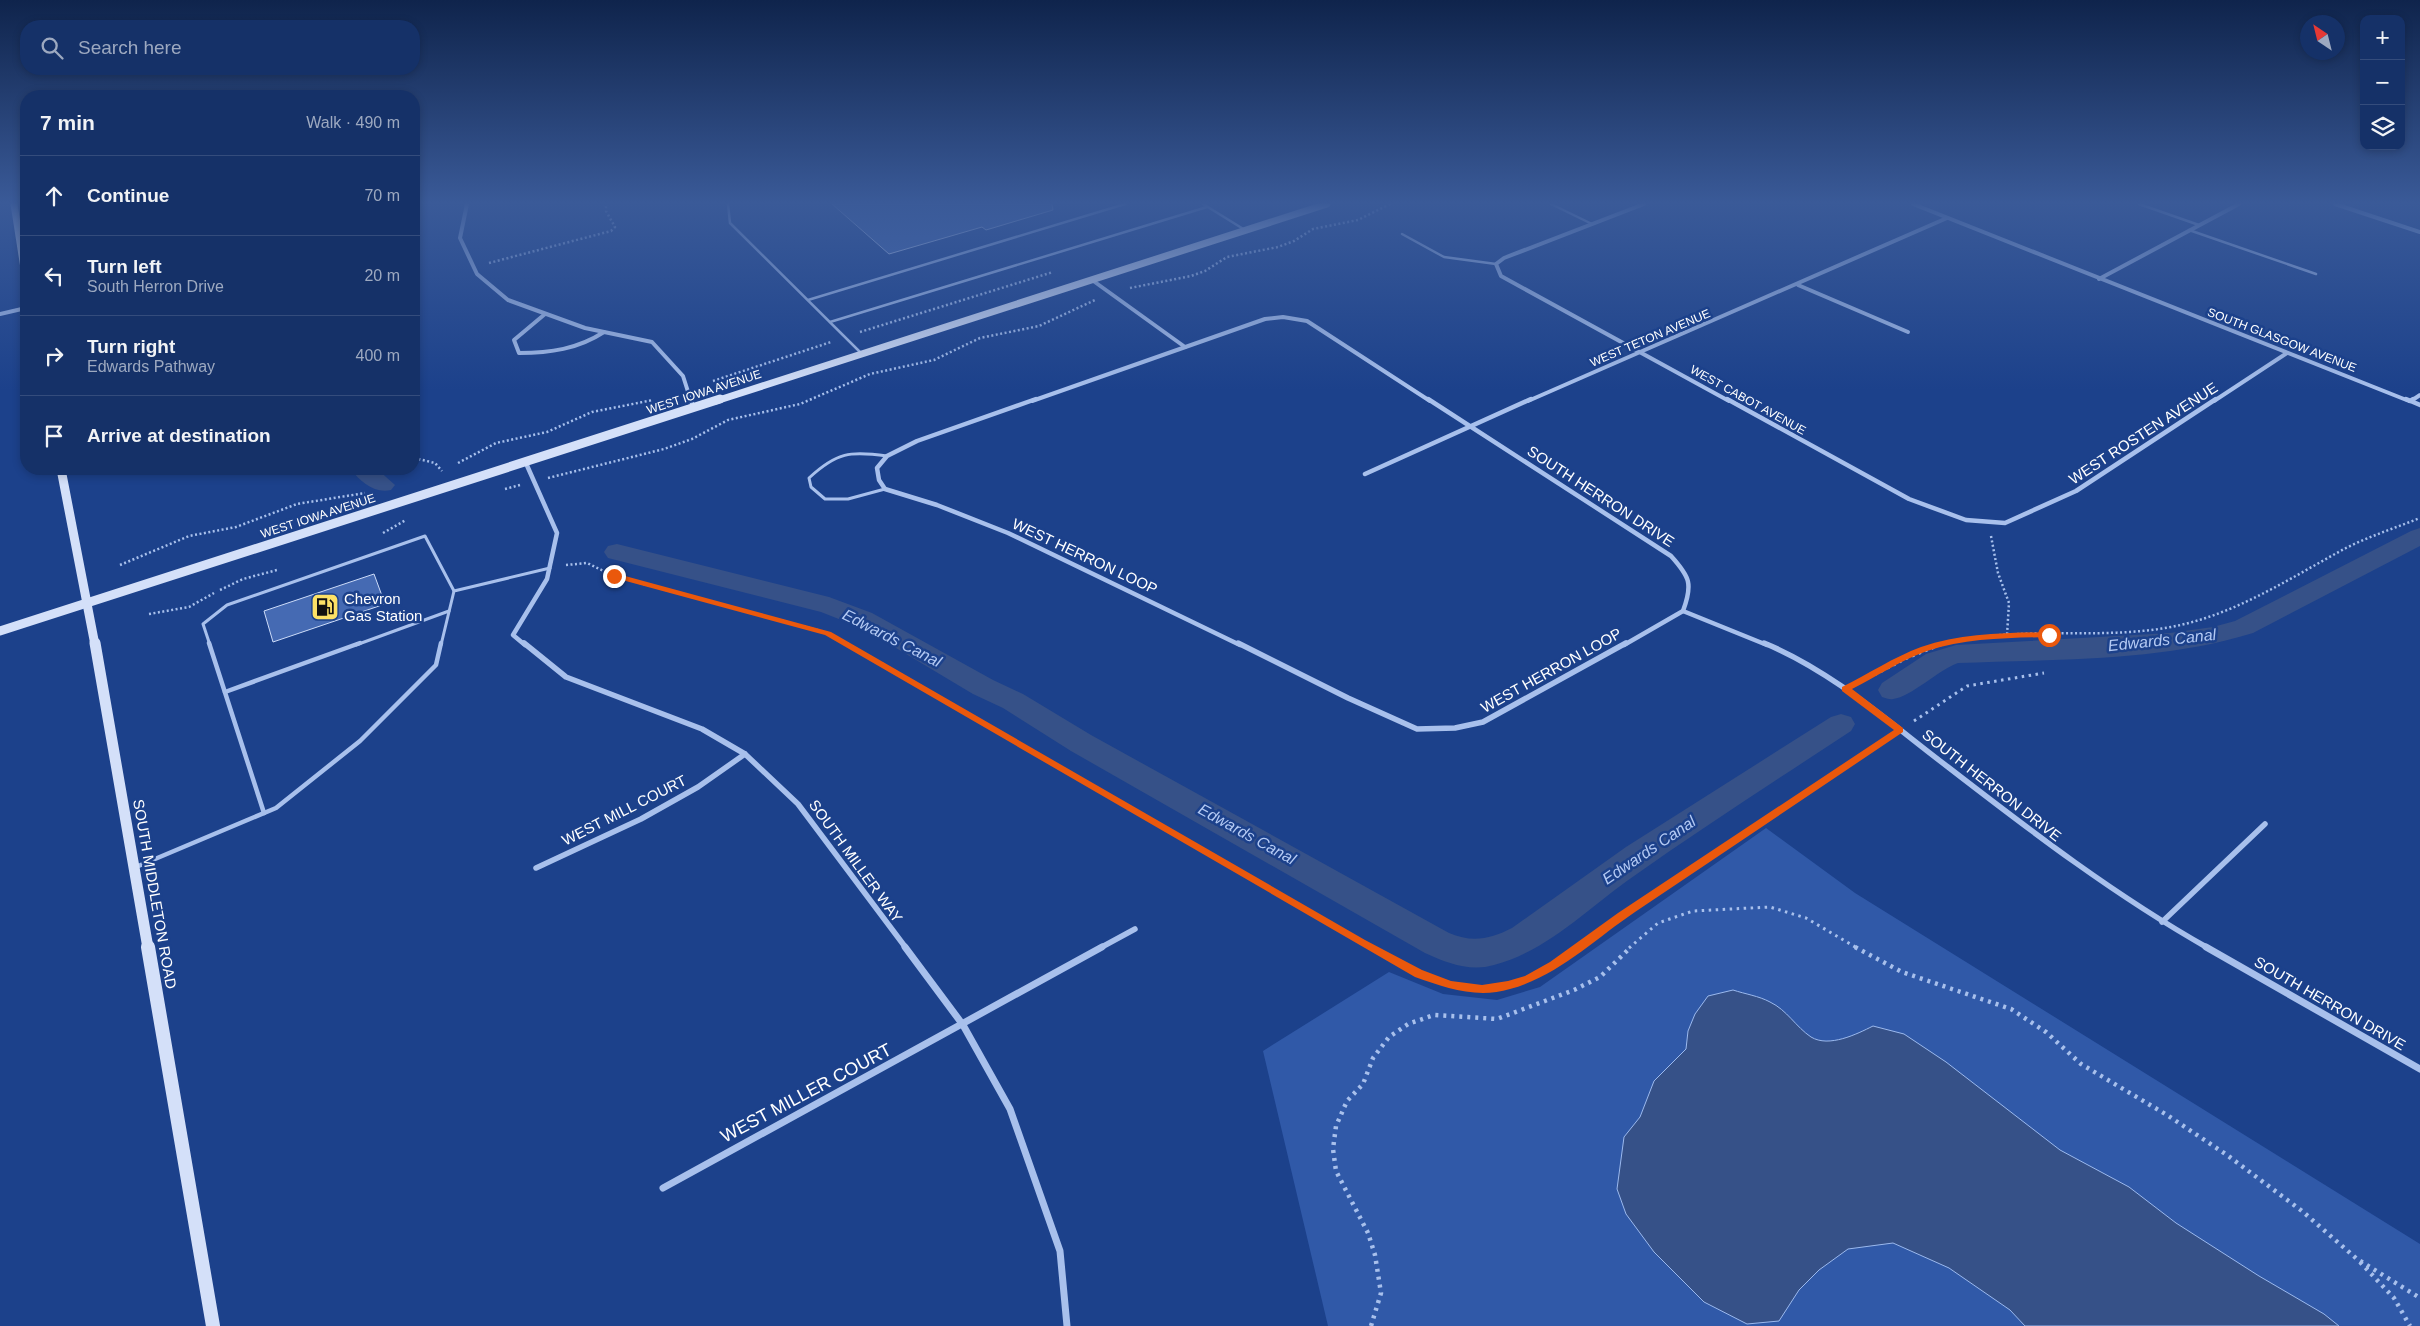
<!DOCTYPE html>
<html lang="en">
<head>
<meta charset="utf-8">
<style>
  :root { --surface:#153168; --page:#223d71; --text:#f1f3f6; --muted:#9da9c0; --line:#344c7c }
  body { margin:0; font-family:Helvetica,sans-serif; background:var(--page); color:var(--text) }
  .controls { position:absolute; right:15px; top:15px; display:grid; overflow:hidden; border-radius:10px; box-shadow:0 2px 8px #0003 }
  .controls button { width:45px; height:45px; display:grid; place-items:center; padding:0; border:0; border-bottom:1px solid var(--line); background:var(--surface); color:var(--text); font:25px sans-serif }
  .compass { position:absolute; left:2300px; top:15px; width:45px; height:45px; border-radius:50%; background:var(--surface); box-shadow:0 2px 8px #0003; rotate:325deg }
  .stop { position:absolute; width:15px; height:15px; margin:-11px; border:4px solid #ea580c; border-radius:50%; background:#fff }
  .stop.end { background:#ea580c; border-color:#fff; box-shadow:0 1px 5px #0008 }
  .list { margin:0; padding:0; list-style:none }
  h2 { display:flex; justify-content:space-between; align-items:center; height:65px; margin:0; padding:0 20px; font-size:21px }
  h2 small { font-size:16px; font-weight:400; color:var(--muted) }
  .list li { display:grid; grid-template-columns:32px 1fr auto; gap:15px; align-items:center; box-sizing:border-box; height:80px; padding:0 20px; border-top:1px solid var(--line) }
  .list b { display:block; font-size:19px; white-space:nowrap }
  .list p { margin:0; font-size:16px; white-space:nowrap; color:var(--muted) }
  .list em { font-size:16px; font-style:normal; color:var(--muted) }
  .icon { flex:none; width:28px; height:28px; fill:none; stroke:currentColor; stroke-width:2; stroke-linecap:round; stroke-linejoin:round }
  .map { position:relative; flex:none; width:2420px; height:1326px; overflow:hidden }
  .search { position:absolute; background:var(--surface); box-shadow:0 2px 8px #0003; left:20px; top:20px; width:400px; height:55px; display:flex; align-items:center; gap:12px; box-sizing:border-box; padding:0 18px; border-radius:20px; color:var(--muted); font-size:19px }
  .panel { position:absolute; background:var(--surface); box-shadow:0 2px 8px #0003; left:20px; top:90px; width:400px; height:385px; border-radius:20px }
  .map>svg:first-child { display:block }
  .green { fill:#3059a8 }
  .water { fill:#365188; stroke:#9bb9ee }
  .lines { fill:none; stroke-linecap:round; stroke-linejoin:round }
  .canal { fill:#365188; fill-rule:evenodd }
  .building { fill:#456ab3; stroke:#cddcf9 }
  .path-far2 { stroke:#a8c0ec; stroke-width:2.5; stroke-dasharray:2 2.5; stroke-linecap:butt }
  .path-far1 { stroke:#a8c0ec; stroke-width:3; stroke-dasharray:2.5 4.5; stroke-linecap:butt }
  .path { stroke:#a8c0ec; stroke-width:4.5; stroke-dasharray:3 5; stroke-linecap:butt }
  .lane-far2 { stroke:#a8c0ec; stroke-width:2.5 }
  .lane-far1 { stroke:#a8c0ec; stroke-width:3 }
  .lane { stroke:#a8c0ec; stroke-width:4.5 }
  .street-far3 { stroke:#a8c0ec; stroke-width:4 }
  .street-far2 { stroke:#a8c0ec; stroke-width:4.5 }
  .street-far1 { stroke:#a8c0ec; stroke-width:5.5 }
  .street { stroke:#a8c0ec; stroke-width:7 }
  .secondary-far3 { stroke:#d4e0f9; stroke-width:7 }
  .secondary-far2 { stroke:#d4e0f9; stroke-width:9 }
  .secondary-far1 { stroke:#d4e0f9; stroke-width:11 }
  .secondary { stroke:#d4e0f9; stroke-width:14 }
  .route { fill:#ea580c }
  .labels { text-anchor:middle; dominant-baseline:central; stroke-width:5; stroke-linejoin:round; paint-order:stroke }
  .far-street-label { font-size:12px; fill:#fff; stroke:#1c418b }
  .street-label { font-size:15px; fill:#fff; stroke:#1c418b }
  .poi-label { font-size:15px; fill:#fff; stroke:#1c418b; text-anchor:start }
  .water-label { font-size:16px; font-style:italic; fill:#b4caf4; stroke:#1c418b }
  .near-street-label { font-size:18px; fill:#fff; stroke:#1c418b }
</style>
</head>
<body>
<div class="map">
<svg width="2420" height="1326" viewBox="0 0 2420 1326">
  <rect width="100%" height="100%" fill="#1c418b"/>
  <polygon class="green" points="1766,828 1855,893 2420,1244 2420,1326 1328,1326 1263,1051 1389,972 1443,994 1497,1000 1540,987"/>
  <path class="water" d="M 1733,990 C 1745,994 1759,996 1770,1002 C 1787,1010 1796,1027 1811,1037 C 1829,1048 1857,1034 1873,1026 L 1904,1034 L 1946,1062 L 2060,1150 L 2129,1187 L 2176,1223 L 2259,1276 L 2324,1314 L 2339,1326 L 2025,1326 L 2010,1310 L 1949,1268 L 1893,1243 L 1848,1249 L 1819,1270 L 1799,1290 L 1779,1321 L 1747,1324 L 1704,1302 L 1654,1252 L 1626,1214 L 1617,1189 L 1624,1137 L 1640,1117 L 1654,1081 L 1686,1049 L 1688,1031 L 1695,1014 L 1708,996 Z"/>
  <g class="lines">
    <g class="canal">
      <path d="M 351,469 L 377,469 L 395,485 L 391,490 C 375,494 360,482 351,469 Z"/>
      <path d="M 2420,528 L 2420,546 L 2253,633 C 2160,662 2055,659 1958,663 C 1938,670 1911,697 1893,699 C 1890,700 1886,698 1882,697 L 1878,690 L 1882,683 L 1926,654 L 1956,645 L 2170,633 L 2213,627 L 2235,621 L 2411,531 Z"/>
      <path d="M 617,544 L 829,597 L 872,613 L 993,680 L 1023,694 L 1091,735 L 1449,933 C 1472,943 1491,939 1512,928 L 1626,847 L 1831,717 L 1841,714 L 1851,717 L 1855,724 L 1851,731 C 1778,779 1705,826 1634,876 C 1589,907 1548,951 1494,965 C 1470,972 1447,963 1425,953 L 1071,751 L 1003,708 L 973,694 L 886,642 L 854,625 L 821,612 L 608,558 L 604,552 L 608,546 Z"/>
    </g>
  </g>
  <g class="building">
    <polygon points="832,204 1052,204 1053,210 986,230 982,227 889,254"/>
    <polygon points="374,574 385,604 273,642 264,611"/>
  </g>
  <g class="lines">
    <g class="path-far2">
      <polyline points="489,263 611,231 615,227 606,211 606,204"/>
      <polyline points="1130,288 1191,276 1205,271 1227,257 1278,247 1294,241 1313,229 1358,220 1390,204"/>
      <polyline points="860,332 1053,272"/>
      <polyline points="713,381 831,342"/>
      <polyline points="414,458 435,463 442,471"/>
      <polyline points="458,463 496,443 547,432 592,412 653,400"/>
      <polyline points="548,478 664,449 692,439 728,420 800,404 870,374 934,360 980,338 1039,326 1095,300"/>
      <polyline points="505,489 520,485"/>
      <polyline points="383,533 406,520"/>
      <polyline points="1991,536 1998,573 2009,603 2007,635"/>
      <polyline points="120,565 189,536 236,527 297,504 365,493"/>
      <polyline points="566,565 587,563 614,576 828,633 848,645"/>
      <polyline points="220,590 243,579 277,570"/>
      <polyline points="149,614 189,607 214,593"/>
      <path d="M 1941,645 C 2016,624 2095,641 2171,627 C 2235,615 2290,578 2346,548 C 2370,536 2395,528 2420,518"/>
    </g>
    <g class="path-far1">
      <polyline points="846,643 1372,948"/>
      <polyline points="1862,681 1907,658 1945,643"/>
      <polyline points="1914,721 1967,686 2044,673"/>
      <polyline points="1579,948 1653,895 1885,739"/>
      <polyline points="1629,948 1658,923 1693,911 1770,907 1806,918 1857,948"/>
    </g>
    <g class="path">
      <path d="M 1369,947 C 1458,995 1493,1008 1581,947"/>
      <polyline points="1855,947 1902,972 2011,1009 2046,1032 2081,1064 2167,1115 2227,1155 2302,1211 2357,1259 2420,1298"/>
      <polyline points="2360,1262 2394,1298 2410,1326"/>
      <polyline points="1371,1326 1381,1293 1375,1255 1368,1233 1336,1171 1333,1149 1336,1126 1347,1101 1363,1084 1373,1058 1389,1037 1408,1024 1434,1015 1497,1019 1574,990 1600,977 1631,947"/>
    </g>
    <g class="lane-far2">
      <polyline points="728,204 730,223 861,353"/>
      <polyline points="1203,204 1245,230"/>
      <polyline points="1551,204 1592,224"/>
      <polyline points="2139,204 2199,225"/>
      <polyline points="2189,230 2316,274"/>
      <polyline points="1402,234 1444,257 1496,264"/>
      <polyline points="808,300 1125,204"/>
      <polyline points="830,322 1207,207"/>
    </g>
    <g class="lane-far1">
      <path d="M 885,489 L 848,499 L 825,499 L 811,487 L 809,478 C 837,452 850,451 887,456"/>
      <polyline points="210,645 203,624 227,605 425,536 454,591"/>
      <polyline points="356,645 449,611"/>
      <polyline points="441,645 454,591 550,568"/>
    </g>
    <g class="lane">
      <polyline points="209,643 264,813"/>
      <polyline points="225,692 360,643"/>
      <polyline points="136,867 276,808 360,741 436,665 441,643"/>
    </g>
    <g class="street-far3">
      <polyline points="467,204 460,238 477,274 508,300 585,328 652,342 683,376 691,401"/>
      <polyline points="1644,204 1504,258 1496,264 1501,276 1729,401"/>
      <polyline points="1913,204 2409,401"/>
      <polyline points="2335,204 2420,232"/>
      <polyline points="2099,279 2239,204"/>
      <polyline points="1092,280 1185,347"/>
      <polyline points="1798,285 1908,332"/>
      <polyline points="0,314 26,308"/>
      <path d="M 545,314 L 514,340 L 519,353 C 550,353 578,349 604,332"/>
      <polyline points="1032,401 1265,319 1283,317 1307,321 1430,401"/>
      <polyline points="1528,401 1947,218"/>
      <polyline points="2214,401 2287,353"/>
      <polyline points="2411,401 2420,395"/>
    </g>
    <g class="street-far2">
      <polyline points="691,399 693,407"/>
      <polyline points="1036,399 917,441 887,456 877,468 879,480 885,489 937,505 1008,533 1240,645"/>
      <path d="M 1428,399 L 1671,556 C 1690,577 1693,584 1683,611 L 1624,645"/>
      <polyline points="1727,399 1909,499 1966,520 2005,523 2076,491 2216,399"/>
      <polyline points="2406,399 2420,405"/>
      <polyline points="2410,401 2413,399"/>
      <polyline points="525,461 557,533 547,579 513,635 525,645"/>
      <polyline points="1365,474 1531,399"/>
      <polyline points="1683,611 1767,645"/>
    </g>
    <g class="street-far1">
      <polyline points="524,643 566,677 702,729 745,754 798,804 906,948"/>
      <polyline points="1238,643 1348,698 1417,729 1455,728 1483,722 1626,643"/>
      <path d="M 1764,643 C 1832,671 1890,723 1948,767 C 2032,832 2116,896 2208,948"/>
      <polyline points="536,868 641,819 698,787 745,754"/>
      <polyline points="2162,922 2265,824"/>
      <polyline points="1100,948 1135,929"/>
    </g>
    <g class="street">
      <polyline points="905,947 963,1025 1010,1109 1060,1251 1067,1326"/>
      <polyline points="2206,947 2420,1069"/>
      <polyline points="663,1188 1102,947"/>
    </g>
    <g class="secondary-far3">
      <polyline points="14,204 26,281"/>
      <polyline points="716,401 1327,204"/>
    </g>
    <g class="secondary-far2">
      <polyline points="61,469 95,645"/>
      <polyline points="0,631 720,399"/>
    </g>
    <polyline class="secondary-far1" points="95,643 148,948"/>
    <polyline class="secondary" points="148,947 213,1326"/>
  </g>
  <linearGradient id="sky" x2="0" y2="1"><stop stop-color="#0f244c"/><stop offset="0.52" stop-color="#3a5a98"/><stop offset="1" stop-color="#3a5a98" stop-opacity="0"/></linearGradient>
  <rect width="2420" height="390" fill="url(#sky)"/>
  <path class="route" d="M 614,573 L 831,632 L 1365,940 L 1422,970 L 1451,981 L 1482,985 L 1508,981 L 1525,976 L 1550,962 L 1618,913 L 1894,730 L 1842,691 L 1842,687 C 1868,674 1894,657 1921,647 C 1962,633 2006,633 2049,632 L 2053,635 L 2049,637 C 2008,638 1967,638 1927,651 C 1901,660 1876,677 1852,689 L 1903,728 L 1903,732 C 1814,792 1724,852 1635,912 C 1595,939 1558,976 1510,989 C 1477,999 1446,988 1415,977 L 825,635 L 611,577 L 610,576 Z"/>
  <defs>
    <symbol id="fuel-square" viewBox="-11 -11 22 22"><rect x="-9" y="-9" width="18" height="18" rx="4" fill="#fce166" stroke="#1c418b"/><path d="M-5.5-6h7V0h2V4h1.3V-2.5L3-4.5l.8-.8L6-3V5H2.5V1h-1V6h-7ZM-4.2-4.7v3.2H.2V-4.7Z" fill="#111"/></symbol>
  </defs>
  <g fill-rule="evenodd">
    <use href="#fuel-square" x="309" y="591" width="32" height="32"/>
  </g>
  <g class="labels">
    <g class="far-street-label">
      <text transform="translate(1650 338) rotate(-23)">WEST TETON AVENUE</text>
      <text transform="translate(2282 340) rotate(21)">SOUTH GLASGOW AVENUE</text>
      <text transform="translate(704 392) rotate(-18)">WEST IOWA AVENUE</text>
      <text transform="translate(1748 400) rotate(29)">WEST CABOT AVENUE</text>
      <text transform="translate(318 516) rotate(-18)">WEST IOWA AVENUE</text>
    </g>
    <g class="street-label">
      <text transform="translate(2143 433) rotate(-33)">WEST ROSTEN AVENUE</text>
      <text transform="translate(1601 496) rotate(33)">SOUTH HERRON DRIVE</text>
      <text transform="translate(1085 556) rotate(25)">WEST HERRON LOOP</text>
      <text transform="translate(1551 670) rotate(-29)">WEST HERRON LOOP</text>
      <text transform="translate(1992 785) rotate(38)">SOUTH HERRON DRIVE</text>
      <text transform="translate(624 810) rotate(-27)">WEST MILL COURT</text>
      <text transform="translate(856 861) rotate(54)">SOUTH MILLER WAY</text>
      <text transform="translate(155 894) rotate(80)">SOUTH MIDDLETON ROAD</text>
      <text transform="translate(2330 1003) rotate(30)">SOUTH HERRON DRIVE</text>
    </g>
    <g class="poi-label">
      <text x="344" y="598">Chevron<tspan x="344" dy="17">Gas Station</tspan></text>
    </g>
    <g class="water-label">
      <text transform="translate(892 638) rotate(27)">Edwards Canal</text>
      <text transform="translate(2162 640) rotate(-6)">Edwards Canal</text>
      <text transform="translate(1247 834) rotate(29)">Edwards Canal</text>
      <text transform="translate(1649 850) rotate(-34)">Edwards Canal</text>
    </g>
    <g class="near-street-label">
      <text transform="translate(806 1093) rotate(-28)">WEST MILLER COURT</text>
    </g>
  </g>
</svg>
<div class="controls">
<button>+</button>
<button>−</button>
<button><svg class="icon" aria-label="layers" viewBox="0 0 24 24"><path d="M12 4l9 5-9 5-9-5zM3 14l9 5 9-5"/></svg></button>
</div>
<svg class="compass" viewBox="-18 -18 36 36"><path d="M0-13l5 13h-10z" fill="#e53935"/><path d="M0 13l5-13h-10z" fill="#9da9c0"/></svg>
<div class="stop" style="left:2049px;top:635px"></div>
<div class="stop end" style="left:614px;top:576px"></div>
<div class="search"><svg class="icon" aria-label="search" viewBox="0 0 24 24"><circle cx="10" cy="10" r="6"/><path d="M15 15l6 6"/></svg>Search here</div>
<section class="panel">
<h2>7 min<small>Walk · 490 m</small></h2>
<ul class="list">
<li><svg class="icon" aria-label="ahead" viewBox="0 0 24 24"><path d="M12 20V5M6 11l6-6 6 6"/></svg><div><b>Continue</b></div><em>70 m</em></li>
<li><svg class="icon" aria-label="left" viewBox="0 0 24 24"><path d="M17 20v-9H6M10 6l-5 5 5 5"/></svg><div><b>Turn left</b><p>South Herron Drive</p></div><em>20 m</em></li>
<li><svg class="icon" aria-label="right" viewBox="0 0 24 24"><path d="M7 20v-9h11M14 6l5 5-5 5"/></svg><div><b>Turn right</b><p>Edwards Pathway</p></div><em>400 m</em></li>
<li><svg class="icon" aria-label="arrive" viewBox="0 0 24 24"><path d="M6 21V4h12l-3 4 3 4H6"/></svg><div><b>Arrive at destination</b></div></li>
</ul>
</section>
</div>
</body>
</html>
